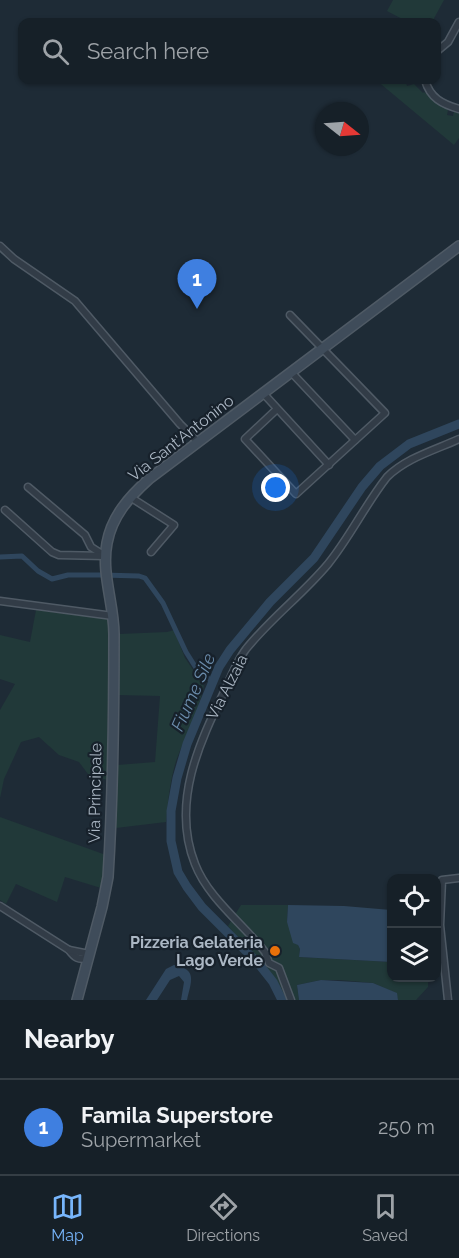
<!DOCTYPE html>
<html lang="en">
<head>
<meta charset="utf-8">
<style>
  :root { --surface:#162028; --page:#1f2830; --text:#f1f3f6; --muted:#9ea3a8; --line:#353e45; --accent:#78b6fc }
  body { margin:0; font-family:Raleway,sans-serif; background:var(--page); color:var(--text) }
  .controls { position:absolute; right:18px; bottom:18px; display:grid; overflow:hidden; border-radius:12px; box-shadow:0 2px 4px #0004 }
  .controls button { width:54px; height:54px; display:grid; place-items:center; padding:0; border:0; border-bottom:2px solid var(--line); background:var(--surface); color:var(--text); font:30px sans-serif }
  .compass { position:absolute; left:315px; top:102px; width:54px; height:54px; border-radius:50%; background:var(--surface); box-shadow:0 2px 4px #0004; rotate:107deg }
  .you { position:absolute; left:276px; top:488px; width:21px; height:21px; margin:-15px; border:4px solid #fff; border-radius:50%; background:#1a73e8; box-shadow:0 0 0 9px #1a73e833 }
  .badge { display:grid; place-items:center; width:39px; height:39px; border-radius:50%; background:var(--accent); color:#fff; font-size:20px; font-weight:700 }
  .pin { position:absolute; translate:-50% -50px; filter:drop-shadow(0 2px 3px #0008) }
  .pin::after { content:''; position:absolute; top:32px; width:21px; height:18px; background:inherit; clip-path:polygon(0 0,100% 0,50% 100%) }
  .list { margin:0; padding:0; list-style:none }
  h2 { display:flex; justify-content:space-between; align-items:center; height:78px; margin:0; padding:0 24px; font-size:26px }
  h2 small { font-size:20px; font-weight:400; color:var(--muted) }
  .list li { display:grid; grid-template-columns:39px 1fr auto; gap:18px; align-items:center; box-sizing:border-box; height:96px; padding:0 24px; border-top:2px solid var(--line) }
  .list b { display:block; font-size:22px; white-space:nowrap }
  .list p { margin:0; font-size:20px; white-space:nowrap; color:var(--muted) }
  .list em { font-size:20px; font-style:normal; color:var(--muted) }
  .icon { flex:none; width:33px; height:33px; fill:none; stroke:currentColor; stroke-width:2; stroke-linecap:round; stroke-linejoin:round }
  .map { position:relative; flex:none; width:459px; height:1000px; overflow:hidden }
  .search { position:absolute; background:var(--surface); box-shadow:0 2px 4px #0004; left:18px; right:18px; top:18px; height:66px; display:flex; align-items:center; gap:15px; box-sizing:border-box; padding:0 21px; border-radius:12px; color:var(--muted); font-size:22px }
  .sheet { height:174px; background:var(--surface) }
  nav { display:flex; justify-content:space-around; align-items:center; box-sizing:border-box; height:84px; border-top:2px solid var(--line); background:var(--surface); font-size:16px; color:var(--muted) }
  nav a { display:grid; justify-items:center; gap:3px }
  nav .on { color:var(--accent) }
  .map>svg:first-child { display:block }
  .green { fill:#213939 }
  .water { fill:#2f465d }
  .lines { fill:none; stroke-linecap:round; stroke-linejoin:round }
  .canal { stroke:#2f465d; stroke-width:5 }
  .river { stroke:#2f465d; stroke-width:9 }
  .street-casing { stroke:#4f5a65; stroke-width:9 }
  .secondary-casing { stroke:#4f5a65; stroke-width:12 }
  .street { stroke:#323c47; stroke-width:6 }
  .secondary { stroke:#3f4c5a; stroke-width:9 }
  .food-dot { fill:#e8710a; stroke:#17212b; stroke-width:2 }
  .labels { text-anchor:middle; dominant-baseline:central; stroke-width:4.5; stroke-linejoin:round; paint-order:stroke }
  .street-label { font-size:16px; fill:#abb7c4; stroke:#17212b }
  .poi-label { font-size:16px; font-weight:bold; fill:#abb7c4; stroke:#17212b; text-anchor:end }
  .water-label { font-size:18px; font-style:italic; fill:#6a8baa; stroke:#17212b }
</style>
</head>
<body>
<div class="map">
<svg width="459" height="1000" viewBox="0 0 459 1000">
  <rect width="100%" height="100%" fill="#1e2b36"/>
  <g class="green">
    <polygon points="393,0 444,0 432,22 408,22 387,11"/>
    <polygon points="376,80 405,80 407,86 414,84 423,93 424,92 448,110 447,115 453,116 454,111 459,112 459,138 454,145"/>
    <polygon points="36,610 109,619 107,780 88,774 79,762 59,755 39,737 21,742 4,779 0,798 0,710 15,684 0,679 0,635 30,642"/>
    <path d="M 174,630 L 185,658 L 204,686 C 198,712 185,736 176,761 C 170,781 168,801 166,822 L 116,828 L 117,765 L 155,762 L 160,696 L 118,695 L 119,634 L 167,632 Z"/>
    <polygon points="0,817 106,855 105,875 101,888 65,877 57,902 16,884 6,904 0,900"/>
    <polygon points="241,905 288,905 287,922 300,949 299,957 391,962 392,978 428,978 428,987 416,1000 398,1000 396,993 373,983 340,980 321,980 297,985 299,1000 283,1000 277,984 228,926"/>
  </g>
  <g class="water">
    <polygon points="288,905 344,906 391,910 391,962 299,957 300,949 298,945 293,943 287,922"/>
    <path d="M 174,965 C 198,969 191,982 187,1000 L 181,1000 L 184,982 L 179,976 L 170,980 L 157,1000 L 146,1000 L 166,969 Z"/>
    <polygon points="321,980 373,983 397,993 398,1000 299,1000 297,985"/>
  </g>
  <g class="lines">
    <polyline class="canal" points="0,557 22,556 38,571 52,579 68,575 102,575 139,576 145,578 163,603 186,652 198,671 213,682"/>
    <polyline class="river" points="282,1000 273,982 258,963 202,907 187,887 178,872 171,841 171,811 177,778 187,744 219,667 230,650 270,602 314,558 362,487 380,466 409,444 459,424"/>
    <defs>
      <g id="street">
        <polyline points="436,52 448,42 459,22"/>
        <path d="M 425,80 C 430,98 442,104 459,109"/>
        <polyline points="0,246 14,259 75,301 180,424 198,442"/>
        <polyline points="291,372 355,440"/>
        <polyline points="263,393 329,465"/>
        <polyline points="277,409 245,439 296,494 385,413 290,315"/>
        <polyline points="28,487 85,535 91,547 102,554"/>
        <polyline points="130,497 174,525 151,552"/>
        <polyline points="5,510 52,552 59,555 105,556"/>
        <polyline points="0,601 113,616"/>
        <path d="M 0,906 L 69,950 C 75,958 78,960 88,958"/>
        <polyline points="69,950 89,954"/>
        <path d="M 291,1000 L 279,968 L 269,963 L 265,952 C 243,924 208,898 195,864 C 171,803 199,743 225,690 C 231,676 237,661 246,649 C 271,618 303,594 328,564 C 350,537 365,505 387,477 C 406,458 435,450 459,439"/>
        <polyline points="448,1000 440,925 442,880 459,878"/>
      </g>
      <path id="secondary" d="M 77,1000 L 102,907 L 108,877 C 113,797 114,715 114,634 C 114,604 101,573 107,543 C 112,516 129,497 149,479 L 459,246"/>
    </defs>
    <use href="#street" class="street-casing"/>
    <use href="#secondary" class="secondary-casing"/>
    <use href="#street" class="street"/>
    <use href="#secondary" class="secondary"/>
  </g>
  <circle class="food-dot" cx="275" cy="951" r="6"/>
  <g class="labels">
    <g class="street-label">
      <text transform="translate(181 438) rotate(-38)">Via Sant'Antonino</text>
      <text transform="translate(227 687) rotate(-63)">Via Alzaia</text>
      <text transform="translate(95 793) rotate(-89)">Via Principale</text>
    </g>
    <g class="poi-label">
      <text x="263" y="942">Pizzeria Gelateria<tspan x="263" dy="18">Lago Verde</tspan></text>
    </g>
    <g class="water-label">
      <text transform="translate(193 692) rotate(-66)">Fiume Sile</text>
    </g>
  </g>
</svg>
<div class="controls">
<button><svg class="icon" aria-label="locate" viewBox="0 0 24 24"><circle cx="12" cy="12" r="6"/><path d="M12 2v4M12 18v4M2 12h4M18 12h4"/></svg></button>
<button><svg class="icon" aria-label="layers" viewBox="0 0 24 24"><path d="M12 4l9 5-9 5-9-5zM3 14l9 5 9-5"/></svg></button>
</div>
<svg class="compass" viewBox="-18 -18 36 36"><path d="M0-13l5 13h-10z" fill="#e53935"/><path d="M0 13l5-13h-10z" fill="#9ea3a8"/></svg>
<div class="you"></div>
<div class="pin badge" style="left:197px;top:309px;background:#3f7fe0">1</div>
<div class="search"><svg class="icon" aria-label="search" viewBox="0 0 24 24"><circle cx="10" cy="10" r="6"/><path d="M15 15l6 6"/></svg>Search here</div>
</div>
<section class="sheet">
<h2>Nearby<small></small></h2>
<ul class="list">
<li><span class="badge" style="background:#3f7fe0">1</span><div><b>Famila Superstore</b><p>Supermarket</p></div><em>250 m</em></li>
</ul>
</section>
<nav>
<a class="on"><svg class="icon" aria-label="map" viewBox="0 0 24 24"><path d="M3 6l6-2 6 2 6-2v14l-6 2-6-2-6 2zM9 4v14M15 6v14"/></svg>Map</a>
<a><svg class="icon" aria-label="directions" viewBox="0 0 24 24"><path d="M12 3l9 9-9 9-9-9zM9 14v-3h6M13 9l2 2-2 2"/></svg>Directions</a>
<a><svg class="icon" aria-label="saved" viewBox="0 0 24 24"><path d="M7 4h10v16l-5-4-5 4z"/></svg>Saved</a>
</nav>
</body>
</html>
